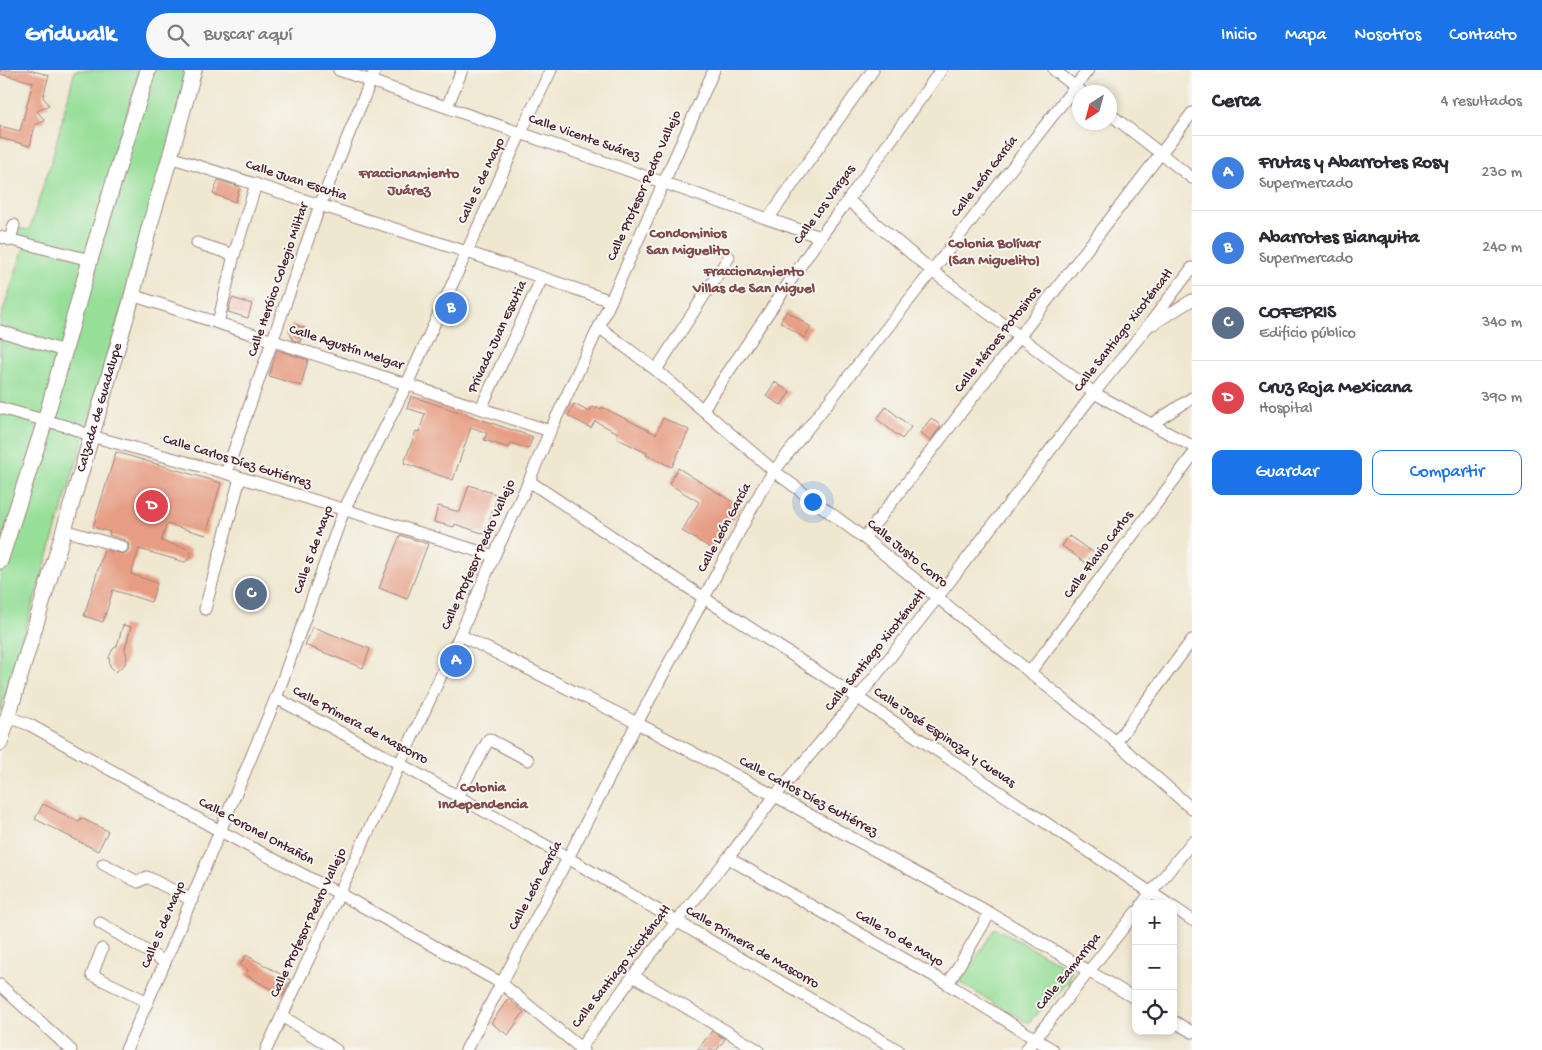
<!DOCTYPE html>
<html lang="es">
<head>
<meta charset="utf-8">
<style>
  :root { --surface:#fff; --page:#f7f7f7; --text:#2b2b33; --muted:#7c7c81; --line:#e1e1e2; --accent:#1a73e8 }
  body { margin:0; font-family:"Gochi Hand",sans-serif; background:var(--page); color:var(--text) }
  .controls { position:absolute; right:15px; bottom:15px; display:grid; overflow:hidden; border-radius:10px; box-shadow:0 2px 8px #0003 }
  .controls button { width:45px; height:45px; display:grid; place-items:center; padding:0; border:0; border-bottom:1px solid var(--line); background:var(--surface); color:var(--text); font:25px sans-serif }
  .compass { position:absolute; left:1072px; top:15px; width:45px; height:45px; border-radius:50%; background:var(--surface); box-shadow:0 2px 8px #0003; rotate:216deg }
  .you { position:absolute; left:812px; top:431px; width:18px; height:18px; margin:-12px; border:4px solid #fff; border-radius:50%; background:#1a73e8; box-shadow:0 0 0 8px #1a73e833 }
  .badge { display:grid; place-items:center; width:32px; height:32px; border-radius:50%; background:var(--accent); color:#fff; font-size:16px; font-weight:700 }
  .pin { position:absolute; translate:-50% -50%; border:2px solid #fff; box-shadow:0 1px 5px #0006 }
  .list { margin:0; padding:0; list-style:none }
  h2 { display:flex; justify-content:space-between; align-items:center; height:65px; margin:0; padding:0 20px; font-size:21px }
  h2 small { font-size:16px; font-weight:400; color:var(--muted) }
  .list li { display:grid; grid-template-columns:32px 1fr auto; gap:15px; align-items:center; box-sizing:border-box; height:75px; padding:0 20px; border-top:1px solid var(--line) }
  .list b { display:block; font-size:19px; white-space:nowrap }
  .list p { margin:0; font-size:16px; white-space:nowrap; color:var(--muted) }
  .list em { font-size:16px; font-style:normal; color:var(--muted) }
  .actions { display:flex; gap:10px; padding:15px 20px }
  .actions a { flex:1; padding:11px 0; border:1px solid var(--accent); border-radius:10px; text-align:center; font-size:18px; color:var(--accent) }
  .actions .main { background:var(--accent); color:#fff }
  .icon { flex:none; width:28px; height:28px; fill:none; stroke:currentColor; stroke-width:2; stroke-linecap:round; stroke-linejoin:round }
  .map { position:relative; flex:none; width:1192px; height:980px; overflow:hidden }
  header { display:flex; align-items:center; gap:30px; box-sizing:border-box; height:70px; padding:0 25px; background:var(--accent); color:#fff }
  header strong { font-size:24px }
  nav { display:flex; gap:28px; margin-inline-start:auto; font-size:18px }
  .search { width:350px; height:45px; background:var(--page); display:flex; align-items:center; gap:12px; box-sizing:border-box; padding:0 18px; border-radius:28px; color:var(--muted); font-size:19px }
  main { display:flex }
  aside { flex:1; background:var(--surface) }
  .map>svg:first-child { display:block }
  .green { fill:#97df99; stroke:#707f62 }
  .building { fill:#e79d83 }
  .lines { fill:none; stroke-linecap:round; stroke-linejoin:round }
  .minor-casing { stroke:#9d837e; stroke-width:13 }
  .major-casing { stroke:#9d837e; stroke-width:17 }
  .minor { stroke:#fff; stroke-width:11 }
  .major { stroke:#fff; stroke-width:15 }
  .labels { text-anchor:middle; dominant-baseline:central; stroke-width:4; stroke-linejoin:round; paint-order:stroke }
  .street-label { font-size:14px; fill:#4a1f2b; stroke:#f6f6f2 }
  .neighbourhood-label { font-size:15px; font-weight:bold; fill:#814b4a; stroke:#f6f6f2 }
</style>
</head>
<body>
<header>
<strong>Gridwalk</strong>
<div class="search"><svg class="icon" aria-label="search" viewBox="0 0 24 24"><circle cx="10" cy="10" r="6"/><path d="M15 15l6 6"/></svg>Buscar aquí</div>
<nav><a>Inicio</a><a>Mapa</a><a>Nosotros</a><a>Contacto</a></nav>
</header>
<main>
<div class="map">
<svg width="1192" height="980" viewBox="0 0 1192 980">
  <rect width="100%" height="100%" fill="#f6f6f2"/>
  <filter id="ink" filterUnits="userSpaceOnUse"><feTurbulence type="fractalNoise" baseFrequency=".02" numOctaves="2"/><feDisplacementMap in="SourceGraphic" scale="10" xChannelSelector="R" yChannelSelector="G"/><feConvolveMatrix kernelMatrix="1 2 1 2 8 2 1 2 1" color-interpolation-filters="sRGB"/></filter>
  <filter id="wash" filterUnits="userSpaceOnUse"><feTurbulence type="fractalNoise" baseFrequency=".0096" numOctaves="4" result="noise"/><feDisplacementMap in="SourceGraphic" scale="20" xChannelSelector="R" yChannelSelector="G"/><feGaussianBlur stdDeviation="1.12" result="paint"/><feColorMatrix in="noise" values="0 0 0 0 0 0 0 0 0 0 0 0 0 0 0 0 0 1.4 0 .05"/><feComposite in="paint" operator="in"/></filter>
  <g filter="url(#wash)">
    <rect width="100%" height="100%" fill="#f0e7d0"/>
    <g class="green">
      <polygon points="75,0 139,0 88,187 18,168 17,162 18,158 29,160 52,89"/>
      <polygon points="154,0 191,0 87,358 0,642 0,499 39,372 0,491 0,250 25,174 90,190"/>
      <polygon points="995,858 1072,900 1069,912 1028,953 960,913"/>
    </g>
    <g id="blocks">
      <g class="building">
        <polygon points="0,0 29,0 49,5 43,27 49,35 37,41 45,51 35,55 30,76 0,68 0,56 20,61 33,12 0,4"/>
        <polygon points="218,110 240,117 235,132 213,124"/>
        <polygon points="232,228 252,234 248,248 228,242"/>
        <polygon points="787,241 811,257 804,268 780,252"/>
        <polygon points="292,254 305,258 300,272 293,270 289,261"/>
        <polygon points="277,280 308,290 301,316 269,306"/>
        <polygon points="775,312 790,322 781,335 766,326"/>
        <polygon points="411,326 533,367 528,379 511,373 509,378 484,370 487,363 471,357 453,410 404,393 416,361 419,362 425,344 407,338"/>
        <polygon points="574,334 589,342 592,337 597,339 598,337 601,339 602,337 656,364 663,348 689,360 672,397 646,385 647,383 616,368 618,363 595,351 591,358 568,346"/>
        <polygon points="886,337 911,357 902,369 877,349"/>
        <polygon points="931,348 941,356 930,371 920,363"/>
        <polygon points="116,382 221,413 206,465 167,454 161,471 189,479 191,483 191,487 185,492 139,479 131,504 157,513 151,532 113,520 103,552 84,546 104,480 123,484 127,482 129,479 128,472 125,470 109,465 110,462 93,457"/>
        <polygon points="678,398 741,437 714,480 682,461 699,432 669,414"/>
        <polygon points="469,415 498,425 485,464 455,454 454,457 434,452 438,436 460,442"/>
        <polygon points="400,465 428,474 407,529 379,518"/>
        <polygon points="1069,466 1094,483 1086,493 1062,476"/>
        <polygon points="123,555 131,557 125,579 127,588 125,594 116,602 110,596 109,587 113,579 117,576"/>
        <polygon points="313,557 370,579 363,598 305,575"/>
        <polygon points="43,734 79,752 81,748 108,761 98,781 35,749"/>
        <polygon points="246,885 291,910 283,926 246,905 248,900 240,895"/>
        <polygon points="508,929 524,942 508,965 491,953"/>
        <polygon points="712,961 725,969 717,980 697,980"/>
      </g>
    </g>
  </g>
  <g filter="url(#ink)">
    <use href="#blocks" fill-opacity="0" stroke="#9d837e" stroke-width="1"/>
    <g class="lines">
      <defs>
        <g id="minor">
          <polyline points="339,0 820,167"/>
          <polyline points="1054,0 1082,22"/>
          <polyline points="447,37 462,0"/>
          <polyline points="1110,44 1192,108"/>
          <polyline points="170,87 467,182 611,231"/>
          <polyline points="848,130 932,201 1019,266 1094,323 1192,376"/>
          <polyline points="768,149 873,0"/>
          <polyline points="0,167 90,190"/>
          <polyline points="10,170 14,155"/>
          <polyline points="197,173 234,185"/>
          <polyline points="132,225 550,361"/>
          <polyline points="218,253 234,185 256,114"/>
          <polyline points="1153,254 1192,230"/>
          <polyline points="599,257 656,300 774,401 864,468 1116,672 1192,739"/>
          <polyline points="0,261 64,281"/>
          <polyline points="656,300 729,187"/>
          <polyline points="0,338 69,357 91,366 226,403 494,486"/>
          <polyline points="481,338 542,208"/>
          <polyline points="703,339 820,167 848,130 941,0"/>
          <polyline points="1152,354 1192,328"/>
          <polyline points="226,403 320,135 375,0"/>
          <polyline points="529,411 704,528 858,628 1168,834"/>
          <polyline points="64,460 122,477"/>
          <polyline points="864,468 1192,43"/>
          <polyline points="205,539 240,408"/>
          <polyline points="460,565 637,653 775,726 990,843 1136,929"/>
          <polyline points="1030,602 1192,386"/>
          <polyline points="276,628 400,694 568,788 898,980"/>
          <polyline points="8,647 30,655 220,761 340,824 501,913 583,980"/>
          <polyline points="1116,672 1192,570"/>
          <polyline points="457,727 489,669 528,690"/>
          <polyline points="728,788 948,914 1053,980"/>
          <polyline points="103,794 138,812 147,807 192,830"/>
          <polyline points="1142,834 1192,772"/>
          <polyline points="1173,837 1192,850"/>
          <polyline points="100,853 165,892"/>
          <polyline points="102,879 92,905 148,932"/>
          <polyline points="633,906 758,980"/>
          <polyline points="948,914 990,843"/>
          <polyline points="0,915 71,980"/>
          <polyline points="282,946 336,980"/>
          <polyline points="1173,951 1192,962"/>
          <polyline points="126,980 165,892 276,628 344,440 407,314 521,62 551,0"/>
          <polyline points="266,980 460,565 494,486 529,411 550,361 599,257 714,0"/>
          <polyline points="466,980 568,788 637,653 761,421 774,401 932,201 1088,0"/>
          <polyline points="579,980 633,906 728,788 775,726 858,628 937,528 1094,323 1148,256 1192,198"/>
          <polyline points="1026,980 1136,842"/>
        </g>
        <g id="major">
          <polyline points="0,491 45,351 90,190 148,0"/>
          <path id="s1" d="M 0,673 L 64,460 L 130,234 L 149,158 L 170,87 L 194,0"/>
        </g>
      </defs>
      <use href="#minor" class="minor-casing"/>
      <use href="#major" class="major-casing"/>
      <use href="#minor" class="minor"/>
      <use href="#major" class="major"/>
    </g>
  </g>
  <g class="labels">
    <g class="street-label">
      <text transform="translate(584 68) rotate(19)">Calle Vicente Suárez</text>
      <text transform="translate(985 107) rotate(-52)">Calle León García</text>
      <text transform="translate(296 111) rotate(18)">Calle Juan Escutia</text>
      <text transform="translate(482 111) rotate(-65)">Calle 5 de Mayo</text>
      <text transform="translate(645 116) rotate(-66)">Calle Profesor Pedro Vallejo</text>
      <text transform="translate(825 135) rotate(-54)">Calle Los Vargas</text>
      <text transform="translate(279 210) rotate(-71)">Calle Heróico Colegio Militar</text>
      <text transform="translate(1124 261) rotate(-52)">Calle Santiago Xicoténcatl</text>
      <text transform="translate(498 267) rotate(-65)">Privada Juan Escutia</text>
      <text transform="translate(998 270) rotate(-52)">Calle Héroes Potosinos</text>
      <text transform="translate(346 278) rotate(18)">Calle Agustín Melgar</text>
      <text stroke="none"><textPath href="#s1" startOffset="350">Calzada de Guadalupe</textPath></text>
      <text transform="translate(237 392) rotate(17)">Calle Carlos Díez Gutiérrez</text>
      <text transform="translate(725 458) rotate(-62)">Calle León García</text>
      <text transform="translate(314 480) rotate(-70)">Calle 5 de Mayo</text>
      <text transform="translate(907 484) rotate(39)">Calle Justo Corro</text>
      <text transform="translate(479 485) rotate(-66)">Calle Profesor Pedro Vallejo</text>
      <text transform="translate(1099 485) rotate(-53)">Calle Flavio Carlos</text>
      <text transform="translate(876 581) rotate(-51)">Calle Santiago Xicoténcatl</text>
      <text transform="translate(360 656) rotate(28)">Calle Primera de Mascorro</text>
      <text transform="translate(944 668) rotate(34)">Calle José Espinoza y Cuevas</text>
      <text transform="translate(808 727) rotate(28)">Calle Carlos Díez Gutiérrez</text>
      <text transform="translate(256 762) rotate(28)">Calle Coronel Ontañón</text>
      <text transform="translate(536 816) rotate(-62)">Calle León García</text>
      <text transform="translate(309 853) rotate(-65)">Calle Profesor Pedro Vallejo</text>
      <text transform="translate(164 855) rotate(-67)">Calle 5 de Mayo</text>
      <text transform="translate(899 869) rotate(30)">Calle 10 de Mayo</text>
      <text transform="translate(752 878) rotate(30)">Calle Primera de Mascorro</text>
      <text transform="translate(622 897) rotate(-52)">Calle Santiago Xicoténcatl</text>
      <text transform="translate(1069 902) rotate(-51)">Calle Zamarripa</text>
    </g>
    <g class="neighbourhood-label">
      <text x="409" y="104">Fraccionamiento<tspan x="409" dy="17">Juárez</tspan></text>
      <text x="688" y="164">Condominios<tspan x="688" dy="17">San Miguelito</tspan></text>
      <text x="994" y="174">Colonia Bolívar<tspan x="994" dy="17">(San Miguelito)</tspan></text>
      <text x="754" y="202">Fraccionamiento<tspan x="754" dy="17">Villas de San Miguel</tspan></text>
      <text x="483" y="718">Colonia<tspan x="483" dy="17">Independencia</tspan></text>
    </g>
  </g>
</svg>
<div class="controls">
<button>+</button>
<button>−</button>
<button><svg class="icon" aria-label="locate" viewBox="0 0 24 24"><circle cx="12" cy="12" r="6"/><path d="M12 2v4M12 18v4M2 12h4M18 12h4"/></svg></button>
</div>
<svg class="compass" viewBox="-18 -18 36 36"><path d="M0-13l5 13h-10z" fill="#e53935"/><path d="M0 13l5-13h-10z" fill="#7c7c81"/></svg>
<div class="you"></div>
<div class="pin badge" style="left:456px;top:591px;background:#3f7fe0">A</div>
<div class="pin badge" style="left:451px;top:238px;background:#3f7fe0">B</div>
<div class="pin badge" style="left:251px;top:524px;background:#5c6f8a">C</div>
<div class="pin badge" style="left:152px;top:436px;background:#e0444e">D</div>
</div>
<aside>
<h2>Cerca<small>4 resultados</small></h2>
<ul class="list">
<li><span class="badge" style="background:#3f7fe0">A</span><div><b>Frutas y Abarrotes Rosy</b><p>Supermercado</p></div><em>230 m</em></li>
<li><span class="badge" style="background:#3f7fe0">B</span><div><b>Abarrotes Bianquita</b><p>Supermercado</p></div><em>240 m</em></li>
<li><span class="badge" style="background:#5c6f8a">C</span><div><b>COFEPRIS</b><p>Edificio público</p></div><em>340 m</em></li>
<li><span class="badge" style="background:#e0444e">D</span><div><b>Cruz Roja Mexicana</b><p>Hospital</p></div><em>390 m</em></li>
</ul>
<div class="actions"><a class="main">Guardar</a><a>Compartir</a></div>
</aside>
</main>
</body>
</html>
